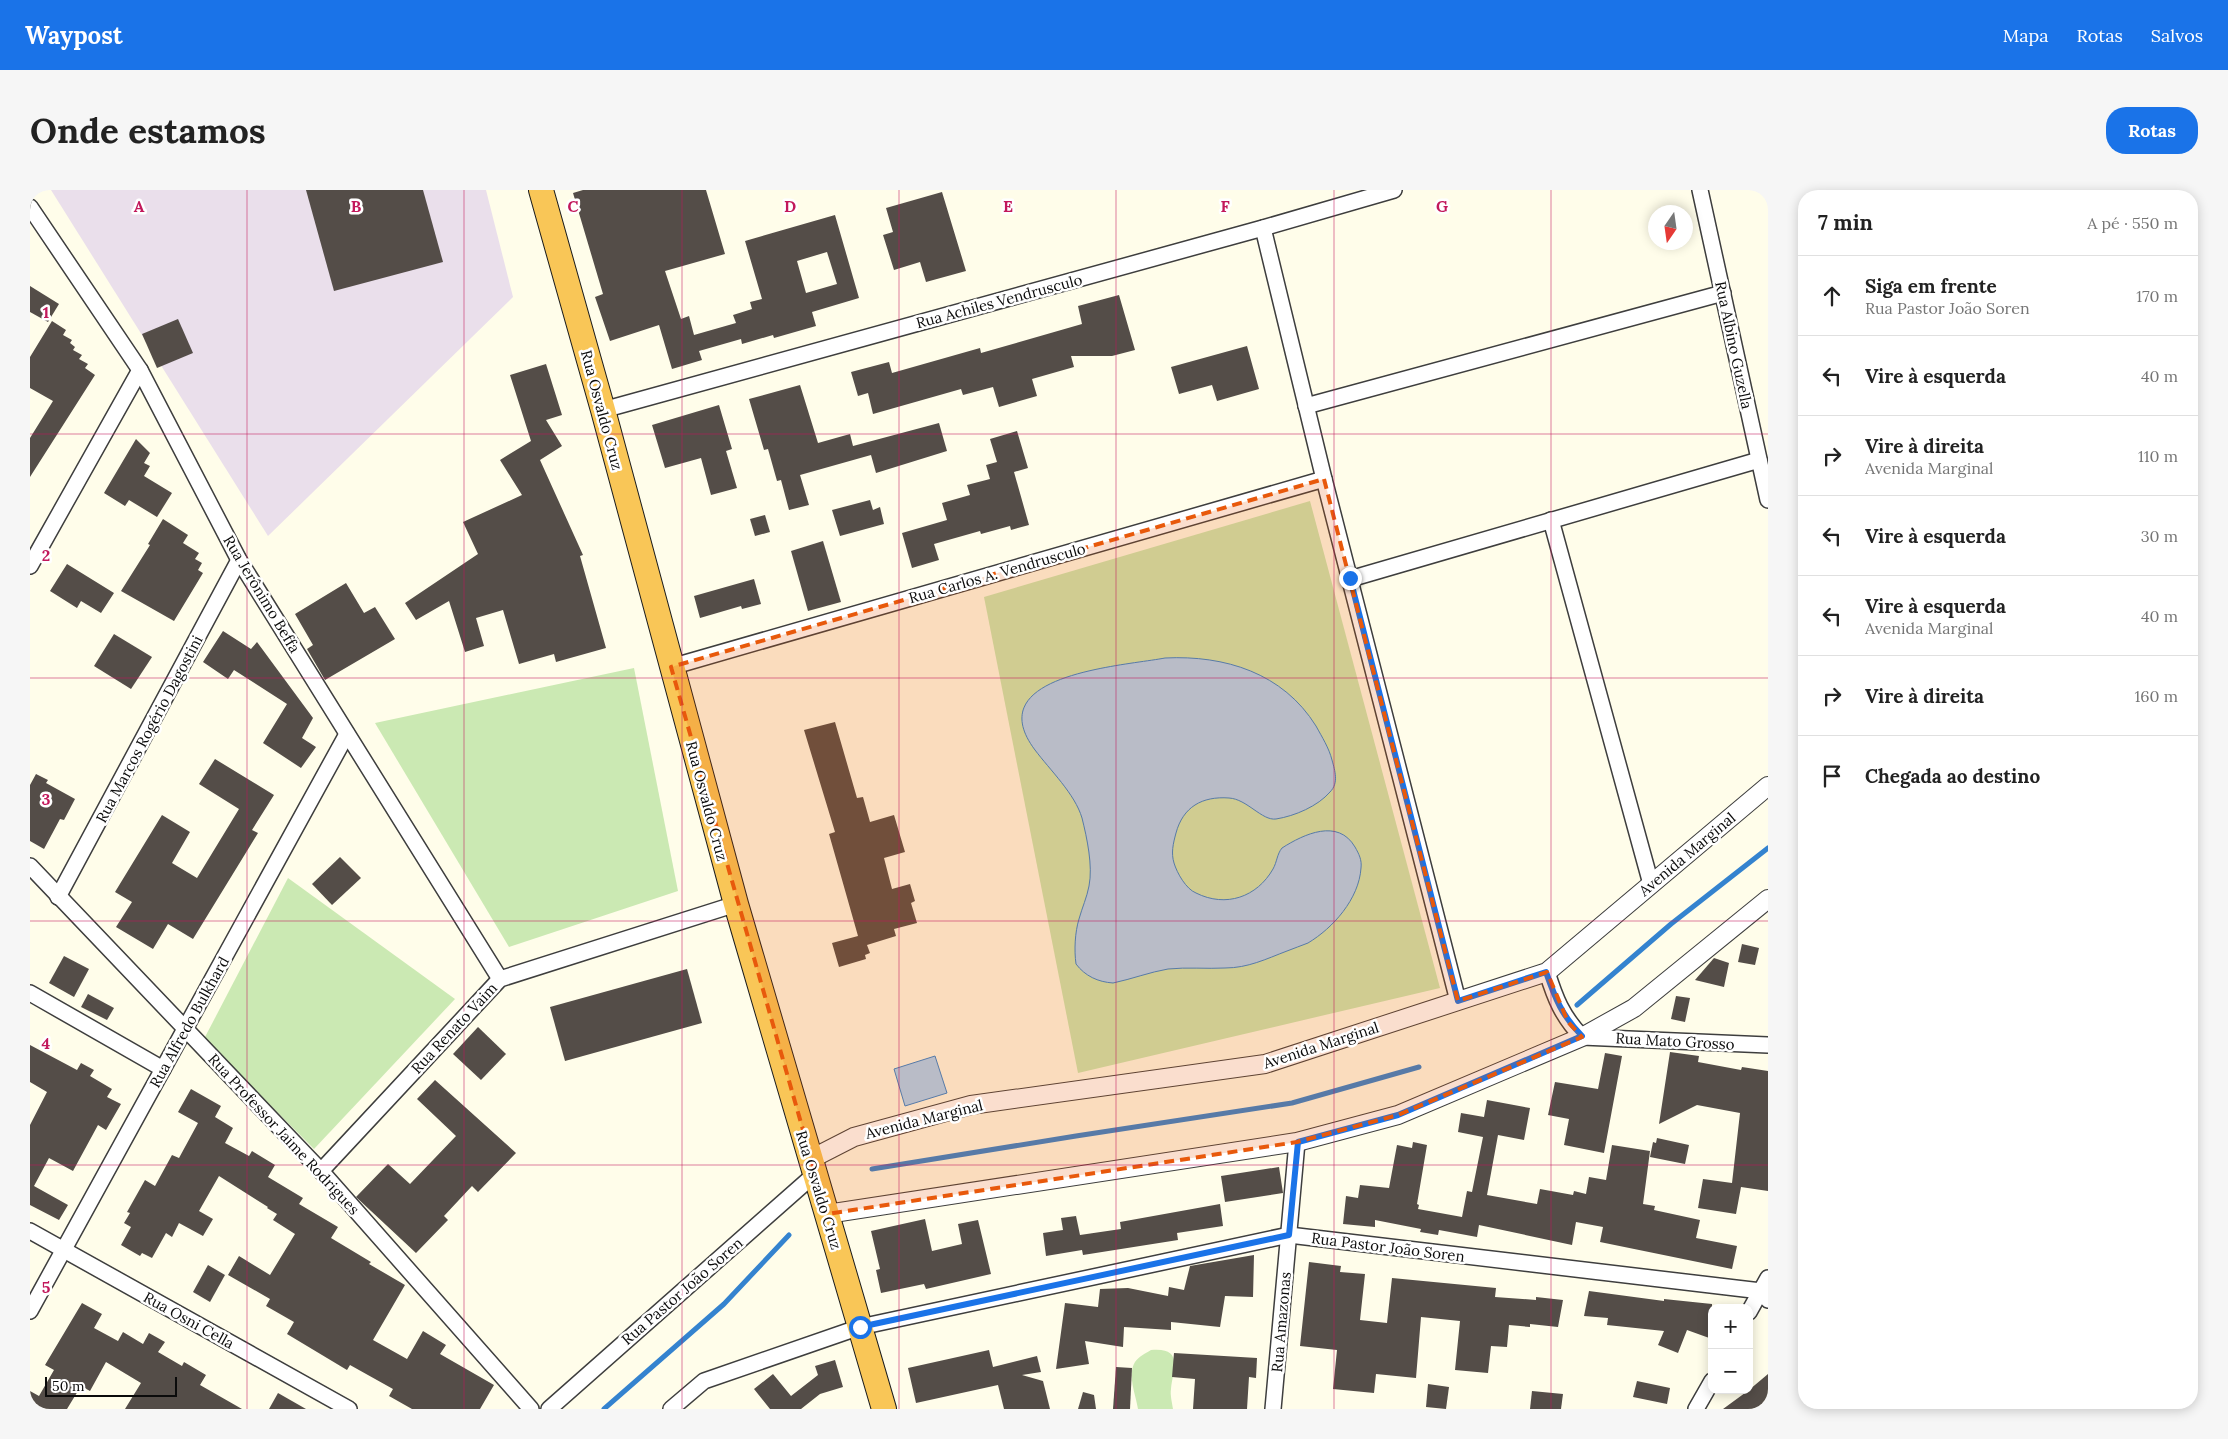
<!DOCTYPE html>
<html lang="pt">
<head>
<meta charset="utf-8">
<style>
  :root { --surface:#fff; --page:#f6f6f6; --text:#222; --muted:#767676; --line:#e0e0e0; --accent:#1a73e8 }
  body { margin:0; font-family:Lora,serif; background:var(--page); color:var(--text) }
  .controls { position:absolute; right:15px; bottom:15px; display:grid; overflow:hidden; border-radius:10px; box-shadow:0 2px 12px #0003 }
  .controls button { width:45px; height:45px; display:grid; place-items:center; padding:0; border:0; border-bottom:1px solid var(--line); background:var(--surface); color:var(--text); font:25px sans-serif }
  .compass { position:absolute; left:1618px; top:15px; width:45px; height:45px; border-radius:50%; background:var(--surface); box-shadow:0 2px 12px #0003; rotate:193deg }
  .scale { position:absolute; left:15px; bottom:12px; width:132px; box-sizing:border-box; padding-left:5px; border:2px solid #0b0b0b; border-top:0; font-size:14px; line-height:18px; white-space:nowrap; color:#0b0b0b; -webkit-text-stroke:4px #fff; paint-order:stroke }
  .stop { position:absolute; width:15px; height:15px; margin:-11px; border:4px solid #1a73e8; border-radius:50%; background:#fff }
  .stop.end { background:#1a73e8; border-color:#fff; box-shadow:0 1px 5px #0008 }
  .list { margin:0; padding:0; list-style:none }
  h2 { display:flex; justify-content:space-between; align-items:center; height:65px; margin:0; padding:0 20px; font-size:21px }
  h2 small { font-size:16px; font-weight:400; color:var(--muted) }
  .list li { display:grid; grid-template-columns:32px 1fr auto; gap:15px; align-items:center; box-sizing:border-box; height:80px; padding:0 20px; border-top:1px solid var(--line) }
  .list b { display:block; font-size:19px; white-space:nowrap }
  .list p { margin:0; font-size:16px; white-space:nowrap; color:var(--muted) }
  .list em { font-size:16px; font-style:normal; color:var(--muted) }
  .icon { flex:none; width:28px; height:28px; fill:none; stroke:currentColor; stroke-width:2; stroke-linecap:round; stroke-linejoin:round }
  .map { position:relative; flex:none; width:1738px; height:1219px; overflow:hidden; border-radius:20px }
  header { display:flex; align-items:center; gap:30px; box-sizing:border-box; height:70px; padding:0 25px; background:var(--accent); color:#fff }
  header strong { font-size:24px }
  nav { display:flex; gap:28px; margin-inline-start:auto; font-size:18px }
  .intro { display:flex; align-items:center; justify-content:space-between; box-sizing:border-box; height:120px; padding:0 30px }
  h1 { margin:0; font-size:35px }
  .button { padding:12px 22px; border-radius:20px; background:var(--accent); color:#fff; font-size:18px; font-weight:700 }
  main { display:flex; gap:30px; padding:0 30px }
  aside { flex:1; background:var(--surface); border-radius:20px; box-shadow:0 2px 12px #0003 }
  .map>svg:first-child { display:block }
  .industrial { fill:#eadfeb }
  .green { fill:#cbe9b3 }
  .water { fill:#aed5f7; stroke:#3483cf }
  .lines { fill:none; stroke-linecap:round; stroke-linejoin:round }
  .stream { stroke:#3483cf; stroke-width:5 }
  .building { fill:#544d48; fill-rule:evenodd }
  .minor-casing { stroke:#3e3e3e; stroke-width:18 }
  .tertiary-casing { stroke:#3e3e3e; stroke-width:20 }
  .trunk-casing { stroke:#1c1c1c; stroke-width:26 }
  .minor { stroke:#fff; stroke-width:15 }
  .tertiary { stroke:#fff; stroke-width:18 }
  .trunk { stroke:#f9c657; stroke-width:24 }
  .route { stroke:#1a73e8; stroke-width:6 }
  .marked { fill:#e8590c; fill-opacity:0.2; stroke:#e8590c; stroke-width:4; stroke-dasharray:10 6; stroke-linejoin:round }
  .grid { fill:none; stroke:#c2185b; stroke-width:1; stroke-opacity:0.55 }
  .labels { text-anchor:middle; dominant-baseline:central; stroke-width:5; stroke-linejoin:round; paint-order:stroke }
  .street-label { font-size:15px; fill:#0b0b0b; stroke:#fff }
  .grid-label { font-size:16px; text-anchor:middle; font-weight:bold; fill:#c2185b; stroke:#fff; stroke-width:5; stroke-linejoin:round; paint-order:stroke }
</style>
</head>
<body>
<header>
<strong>Waypost</strong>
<nav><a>Mapa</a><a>Rotas</a><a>Salvos</a></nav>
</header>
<div class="intro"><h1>Onde estamos</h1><a class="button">Rotas</a></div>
<main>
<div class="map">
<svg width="1738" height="1219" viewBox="0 0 1738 1219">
  <rect width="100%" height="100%" fill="#fffdea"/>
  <polygon class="industrial" points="21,0 456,0 483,107 238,346"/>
  <g class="green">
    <polygon points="1280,311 1410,798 1048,883 954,407"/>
    <polygon points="604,478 648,701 479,757 345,533"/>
    <polygon points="258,688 425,809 284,959 174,849"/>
    <path d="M 1121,1160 C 1154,1157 1143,1179 1141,1199 C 1140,1205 1142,1212 1143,1219 L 1108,1219 C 1106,1205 1097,1185 1105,1172 C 1108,1167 1116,1163 1121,1160 Z"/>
  </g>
  <g class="water">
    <path d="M 1135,468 C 1195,465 1253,483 1286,536 C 1292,547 1299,558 1302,570 C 1305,581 1309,593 1300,602 C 1288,616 1265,626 1246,629 C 1232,631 1217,609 1199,608 C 1172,606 1153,617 1146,643 C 1143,654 1141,663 1144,673 C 1147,683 1156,699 1166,703 C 1196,718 1227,707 1243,679 C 1247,672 1247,664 1252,658 C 1274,644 1308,628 1325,657 C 1329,664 1332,670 1331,678 C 1329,709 1303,738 1278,753 C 1271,756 1264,758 1257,761 C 1236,769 1218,778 1195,778 C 1177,779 1157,777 1138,779 C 1120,782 1102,789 1083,793 C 1068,792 1055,786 1046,774 C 1044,760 1045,742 1049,729 C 1052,718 1057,707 1059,696 C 1063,676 1057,648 1052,628 C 1045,604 1020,580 1005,560 C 948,484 1093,476 1135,468 Z"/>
    <polygon points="905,866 917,903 875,916 864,879"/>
  </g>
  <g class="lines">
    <g class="stream">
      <polyline points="1547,815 1641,734 1738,658"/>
      <polyline points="842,979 1046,946 1262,913 1389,877"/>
      <polyline points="574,1219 694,1114 759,1045"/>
    </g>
  </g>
  <g class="building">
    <polygon points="276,0 393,0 413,72 304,101"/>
    <path d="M 553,0 L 676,0 L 695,64 L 635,81 L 651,129 L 659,126 L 664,145 L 706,133 L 703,125 L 722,119 L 720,112 L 732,109 L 715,51 L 805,25 L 829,108 L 782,122 L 786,136 L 744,148 L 743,145 L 712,154 L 711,149 L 669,161 L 672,170 L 642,179 L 629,135 L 580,151 L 565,107 L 573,104 L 543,3 ZM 797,62 L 807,94 L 776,103 L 767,71 Z"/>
    <polygon points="912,2 936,81 896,92 890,72 864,80 853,45 863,42 856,18"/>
    <polygon points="0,96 29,114 18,132 0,122"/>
    <polygon points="1089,105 1105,160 1082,166 1041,166 1044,177 1002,189 1007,206 969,217 963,197 933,205 931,199 843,224 838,203 828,206 821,182 859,172 862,183 950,158 951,163 1052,134 1048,116"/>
    <polygon points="148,129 163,163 127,178 112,144"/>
    <polygon points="22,131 36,140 33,145 42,150 40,153 45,157 43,160 52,165 49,169 58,174 55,178 65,185 0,287 0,248 23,211 0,198 0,167"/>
    <polygon points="1217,156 1229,199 1187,211 1182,195 1149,204 1141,177"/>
    <polygon points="516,174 532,225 516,230 532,256 510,270 553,365 550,366 576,458 526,472 524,464 489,474 473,420 446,428 454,456 435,462 419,411 386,430 375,413 448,364 433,332 492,305 470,270 501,251 480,185"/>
    <polygon points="770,195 788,253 820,244 823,256 909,233 917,261 846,283 841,265 770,285 779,315 759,320 751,290 747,291 738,259 734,260 719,209"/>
    <polygon points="689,215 702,259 696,261 707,298 681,305 671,268 635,278 622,235"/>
    <polygon points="987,241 998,278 984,282 999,335 981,340 980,336 951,344 950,341 904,354 909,370 882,378 872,343 917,330 912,313 940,305 937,295 960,289 956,275 967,272 960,249"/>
    <polygon points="106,249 120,263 114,273 120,276 114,286 142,303 127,327 99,310 95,316 74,303"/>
    <polygon points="840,310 843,320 850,317 854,334 810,346 802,320"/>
    <polygon points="735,325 740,342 725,346 720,329"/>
    <polygon points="133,329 158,345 153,353 169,363 165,369 172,373 168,380 173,383 144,431 91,401 120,355 118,354"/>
    <polygon points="793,351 811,412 778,421 761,361"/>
    <polygon points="37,374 84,403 71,423 51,411 47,418 20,401"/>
    <polygon points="724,389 731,414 712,419 711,416 670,428 664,406"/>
    <polygon points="316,393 334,423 345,417 365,449 295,490 277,459 283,455 265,424"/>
    <polygon points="193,441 221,459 227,452 283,528 272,548 286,557 271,578 233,553 257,514 204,480 198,489 173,472"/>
    <polygon points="84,444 122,467 101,499 64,476"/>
    <polygon points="805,532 827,608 833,607 840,632 864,625 875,662 854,668 862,699 880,694 885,711 881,713 887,733 864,739 866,746 837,755 840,763 835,765 836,769 809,777 802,753 828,746 799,644 805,642 774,540"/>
    <polygon points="185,569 244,605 222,640 228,643 163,749 138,734 123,759 86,737 102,712 85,702 132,625 160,642 142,673 167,688 209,619 169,594"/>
    <polygon points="6,584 18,590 16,593 45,609 34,630 30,629 14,659 0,651 0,595"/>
    <polygon points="310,667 331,688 302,715 282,694"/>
    <polygon points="1712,754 1729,758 1725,775 1708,772"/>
    <polygon points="34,766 59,779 44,807 19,793"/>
    <polygon points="1684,768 1699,773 1694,797 1665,790"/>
    <polygon points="657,779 672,833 535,871 520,817"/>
    <polygon points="58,804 84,818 77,830 51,817"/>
    <polygon points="1646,806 1660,808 1655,832 1641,829"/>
    <polygon points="448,837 476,864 451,890 423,864"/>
    <polygon points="0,855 47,880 51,873 64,880 60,886 82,899 77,907 91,914 76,940 68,935 43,981 19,968 4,996 38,1015 29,1030 0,1015 0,935 17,902 0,892"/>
    <polygon points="1640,862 1669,866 1668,872 1711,880 1712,877 1738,881 1738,1001 1711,997 1706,1024 1668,1018 1673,989 1702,993 1710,923 1667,915 1629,934"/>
    <polygon points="1575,863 1592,866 1574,963 1534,955 1539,929 1518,925 1525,892 1568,899"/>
    <polygon points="405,890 486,963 448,1002 442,996 414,1026 418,1030 386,1063 326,1007 358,974 380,994 426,946 387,909"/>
    <polygon points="161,899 191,916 185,927 203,938 195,953 219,966 222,961 245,975 238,987 273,1008 269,1014 308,1037 301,1048 341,1072 339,1074 375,1095 343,1150 377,1169 393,1141 416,1155 410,1164 464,1195 450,1219 382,1219 359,1206 363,1199 320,1175 317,1180 257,1144 264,1132 236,1116 240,1109 198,1085 209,1066 240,1085 265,1044 243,1030 247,1024 237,1018 238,1017 189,986 169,1021 183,1029 173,1046 149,1033 142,1047 136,1043 122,1068 112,1063 110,1066 91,1055 101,1037 94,1033 100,1023 97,1022 115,990 125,996 142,965 149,968 168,933 148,922"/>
    <polygon points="1457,910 1500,918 1494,950 1468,945 1457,1005 1507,1014 1510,999 1543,1005 1544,1001 1556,1004 1559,987 1576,990 1582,955 1620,961 1613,1014 1625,1016 1624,1020 1670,1030 1666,1048 1707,1056 1702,1079 1570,1052 1573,1037 1546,1032 1542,1055 1449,1035 1447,1047 1409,1040 1408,1045 1390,1042 1391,1039 1345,1030 1345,1037 1313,1034 1316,1006 1328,1008 1330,995 1359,998 1367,955 1382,958 1383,952 1397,955 1387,1014 1389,1015 1388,1019 1432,1027 1437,1001 1442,1002 1453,947 1428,942 1431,923 1454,927"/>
    <polygon points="1627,948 1659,955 1655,974 1620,967 1623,952 1626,953"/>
    <polygon points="1249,977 1253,1003 1195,1012 1191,986"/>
    <polygon points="1190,1014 1193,1036 1147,1043 1148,1050 1053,1065 1052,1060 1016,1066 1013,1043 1033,1040 1031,1028 1046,1026 1050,1045 1091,1039 1090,1032"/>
    <polygon points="895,1029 902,1061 932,1054 928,1034 948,1030 961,1084 896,1099 894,1094 851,1103 846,1080 850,1079 841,1041"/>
    <polygon points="1224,1065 1223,1107 1195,1106 1190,1137 1141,1132 1141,1140 1094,1137 1093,1157 1055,1151 1059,1174 1026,1179 1035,1113 1068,1117 1070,1099 1098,1098 1138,1106 1139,1097 1154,1100 1160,1076"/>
    <polygon points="1279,1072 1311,1076 1310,1082 1335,1084 1330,1130 1357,1133 1362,1088 1466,1098 1465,1107 1506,1110 1506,1107 1533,1110 1528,1137 1500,1134 1500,1137 1479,1135 1477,1157 1461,1156 1458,1183 1425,1180 1430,1131 1391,1127 1386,1188 1346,1184 1344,1203 1303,1199 1307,1160 1270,1156"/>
    <polygon points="178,1075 195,1085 180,1112 163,1102"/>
    <polygon points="1559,1101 1634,1111 1634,1109 1682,1114 1682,1149 1657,1140 1648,1163 1628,1155 1634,1141 1577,1135 1578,1128 1554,1126"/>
    <polygon points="52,1113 72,1124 64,1138 88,1151 93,1142 113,1154 119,1143 135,1152 128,1162 152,1176 154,1172 176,1185 170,1195 212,1219 95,1219 111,1193 76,1172 60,1201 51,1196 37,1219 0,1219 0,1201 9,1206 24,1180 15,1175"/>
    <polygon points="959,1160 963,1177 1007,1166 1011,1182 992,1185 1013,1191 1020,1219 974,1219 968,1195 886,1213 878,1178"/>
    <polygon points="1144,1163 1227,1168 1226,1188 1219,1187 1217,1219 1163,1219 1165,1189 1142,1187"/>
    <polygon points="805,1170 813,1197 790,1204 771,1219 740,1219 724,1199 743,1184 761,1206 788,1185 785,1176"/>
    <polygon points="1086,1177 1102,1178 1100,1219 1083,1219"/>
    <polygon points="1738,1184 1738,1219 1693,1219 1719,1200"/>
    <polygon points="1607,1191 1640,1198 1637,1214 1603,1207"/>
    <polygon points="1398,1194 1419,1197 1416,1219 1396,1217"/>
    <polygon points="1502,1201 1533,1204 1531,1219 1500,1219"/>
    <polygon points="1053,1202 1064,1205 1066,1219 1048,1219"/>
    <polygon points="248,1203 276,1219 239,1219"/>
  </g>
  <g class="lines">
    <defs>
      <g id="minor">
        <polyline points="1670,0 1738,310"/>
        <polyline points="0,17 110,180 209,370 470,789"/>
        <polyline points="1233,38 1294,289 1428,811"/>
        <polyline points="1276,216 1693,103"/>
        <polyline points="573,220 1233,38 1364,0"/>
        <polyline points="1521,330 1621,694"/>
        <polyline points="0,376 110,180"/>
        <polyline points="1320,389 1729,270"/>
        <polyline points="641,477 1294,289"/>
        <polyline points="0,676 291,981 501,1219"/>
        <polyline points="28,707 209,370"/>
        <path d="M 1517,782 C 1525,808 1532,826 1552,847 L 1738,855"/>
        <polyline points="0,803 133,879"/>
        <polyline points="291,981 470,789 706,714"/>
        <polyline points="0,1041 319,1219"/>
        <polyline points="0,1121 317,544"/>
        <polyline points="1719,1122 1738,1088"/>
        <polyline points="519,1219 785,984"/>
        <polyline points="641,1219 674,1191 830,1137 1259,1045 1731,1101 1738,1110"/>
        <polyline points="1243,1219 1267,952"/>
        <polyline points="1666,1219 1682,1191"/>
      </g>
      <g id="tertiary">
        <polyline points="781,969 824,947 941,915 1235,874 1517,782 1738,596"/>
        <polyline points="797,1024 1267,952 1368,925 1552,847 1604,818 1738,709"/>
      </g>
      <polyline id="trunk" points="511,0 573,220 706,714 854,1219"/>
    </defs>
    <use href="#minor" class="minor-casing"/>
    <use href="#tertiary" class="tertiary-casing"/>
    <use href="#trunk" class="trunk-casing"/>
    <use href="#minor" class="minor"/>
    <use href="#tertiary" class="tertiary"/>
    <use href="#trunk" class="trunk"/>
  </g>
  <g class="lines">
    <path class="route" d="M 830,1137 L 1259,1045 L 1268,952 L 1368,925 L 1552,846 C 1532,826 1525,808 1516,782 L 1428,811 L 1320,388"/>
  </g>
  <path class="marked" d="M 1294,289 L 1428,811 L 1517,782 L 1538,832 L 1552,847 L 1368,925 L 1267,952 L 797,1024 L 641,477 Z"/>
  <path class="grid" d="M 217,0 L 217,1219M 434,0 L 434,1219M 652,0 L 652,1219M 869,0 L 869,1219M 1086,0 L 1086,1219M 1304,0 L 1304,1219M 1521,0 L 1521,1219M 0,244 L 1738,244M 0,488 L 1738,488M 0,731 L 1738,731M 0,975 L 1738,975"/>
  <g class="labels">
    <g class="street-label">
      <text transform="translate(969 111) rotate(-15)">Rua Achiles Vendrusculo</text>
      <text transform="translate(1704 155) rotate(78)">Rua Albino Guzella</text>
      <text transform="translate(572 220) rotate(75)">Rua Osvaldo Cruz</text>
      <text transform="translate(967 383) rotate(-16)">Rua Carlos A. Vendrusculo</text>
      <text transform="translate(232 404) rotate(59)">Rua Jerônimo Beffa</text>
      <text transform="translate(119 539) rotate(-62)">Rua Marcos Rogério Dagostini</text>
      <text transform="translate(677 611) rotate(75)">Rua Osvaldo Cruz</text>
      <text transform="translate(1657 664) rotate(-40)">Avenida Marginal</text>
      <text transform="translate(159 832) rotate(-61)">Rua Alfredo Bulkhard</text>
      <text transform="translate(424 838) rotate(-47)">Rua Renato Vaim</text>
      <text transform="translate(1645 851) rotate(3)">Rua Mato Grosso</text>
      <text transform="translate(1291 855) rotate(-18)">Avenida Marginal</text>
      <text transform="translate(894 929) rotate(-14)">Avenida Marginal</text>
      <text transform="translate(254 944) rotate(47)">Rua Professor Jaime Rodrigues</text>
      <text transform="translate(789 1000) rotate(73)">Rua Osvaldo Cruz</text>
      <text transform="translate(1358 1057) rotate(7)">Rua Pastor João Soren</text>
      <text transform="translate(652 1101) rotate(-41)">Rua Pastor João Soren</text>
      <text transform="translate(159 1130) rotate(29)">Rua Osni Cella</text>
      <text transform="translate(1251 1132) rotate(-85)">Rua Amazonas</text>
    </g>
  </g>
  <g class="grid-label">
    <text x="109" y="22">A</text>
    <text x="326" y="22">B</text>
    <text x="543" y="22">C</text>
    <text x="760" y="22">D</text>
    <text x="978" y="22">E</text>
    <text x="1195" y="22">F</text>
    <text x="1412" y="22">G</text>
    <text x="16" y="128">1</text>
    <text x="16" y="371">2</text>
    <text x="16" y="615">3</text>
    <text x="16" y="859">4</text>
    <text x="16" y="1103">5</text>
  </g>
</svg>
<div class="controls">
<button>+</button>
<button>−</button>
</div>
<svg class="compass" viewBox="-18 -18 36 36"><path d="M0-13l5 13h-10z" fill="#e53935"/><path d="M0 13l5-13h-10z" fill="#767676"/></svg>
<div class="scale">50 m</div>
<div class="stop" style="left:830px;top:1137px"></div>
<div class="stop end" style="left:1320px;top:388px"></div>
</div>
<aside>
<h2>7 min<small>A pé · 550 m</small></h2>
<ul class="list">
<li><svg class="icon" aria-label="ahead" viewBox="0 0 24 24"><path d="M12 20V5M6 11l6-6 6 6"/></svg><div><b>Siga em frente</b><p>Rua Pastor João Soren</p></div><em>170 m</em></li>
<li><svg class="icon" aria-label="left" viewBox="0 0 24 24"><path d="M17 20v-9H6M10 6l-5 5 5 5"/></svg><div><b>Vire à esquerda</b></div><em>40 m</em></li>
<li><svg class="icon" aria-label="right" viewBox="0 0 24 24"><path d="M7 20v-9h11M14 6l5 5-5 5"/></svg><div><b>Vire à direita</b><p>Avenida Marginal</p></div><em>110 m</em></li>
<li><svg class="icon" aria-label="left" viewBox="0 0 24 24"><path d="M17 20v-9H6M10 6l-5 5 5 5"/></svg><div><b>Vire à esquerda</b></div><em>30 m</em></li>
<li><svg class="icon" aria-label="left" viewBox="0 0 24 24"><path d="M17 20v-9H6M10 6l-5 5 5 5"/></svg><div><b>Vire à esquerda</b><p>Avenida Marginal</p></div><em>40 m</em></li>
<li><svg class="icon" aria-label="right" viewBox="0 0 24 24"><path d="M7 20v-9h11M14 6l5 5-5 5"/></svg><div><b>Vire à direita</b></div><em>160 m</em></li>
<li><svg class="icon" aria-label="arrive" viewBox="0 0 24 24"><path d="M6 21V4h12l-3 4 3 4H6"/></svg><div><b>Chegada ao destino</b></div></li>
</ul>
</aside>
</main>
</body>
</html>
